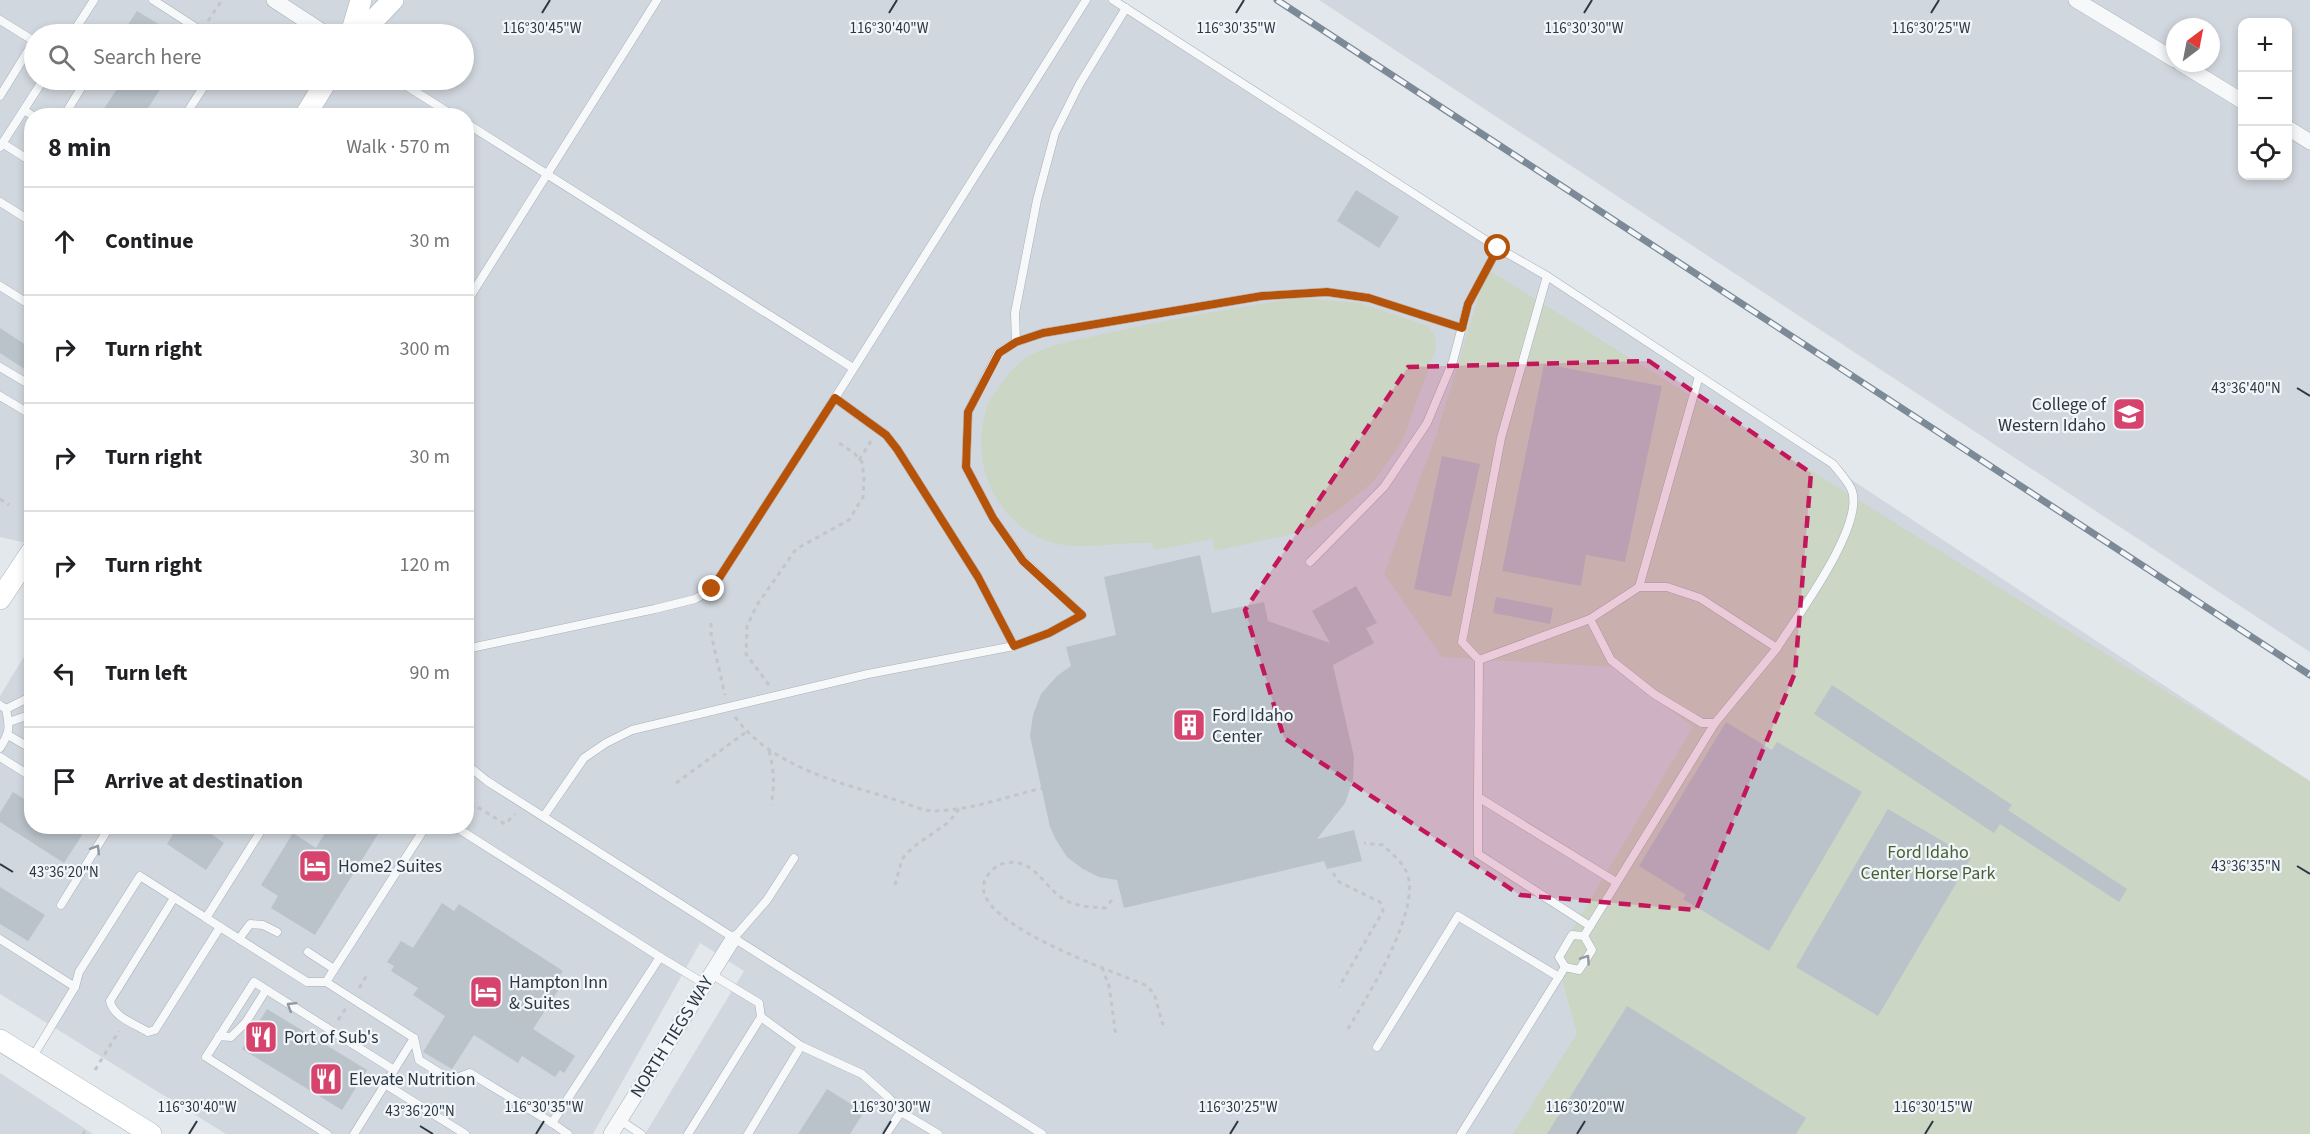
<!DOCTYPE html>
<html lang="en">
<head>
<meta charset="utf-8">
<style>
  :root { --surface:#fff; --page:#f6f6f6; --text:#202124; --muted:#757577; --line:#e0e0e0 }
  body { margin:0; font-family:"Source Sans 3",sans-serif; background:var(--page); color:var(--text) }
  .controls { position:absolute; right:18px; top:18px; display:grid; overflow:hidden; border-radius:12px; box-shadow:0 3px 9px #0003 }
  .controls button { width:54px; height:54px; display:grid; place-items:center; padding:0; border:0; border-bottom:2px solid var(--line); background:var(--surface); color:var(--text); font:30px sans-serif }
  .compass { position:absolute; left:2166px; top:18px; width:54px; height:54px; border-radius:50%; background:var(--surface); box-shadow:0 3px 9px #0003; rotate:32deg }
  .stop { position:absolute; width:18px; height:18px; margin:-14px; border:4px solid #b45309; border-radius:50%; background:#fff }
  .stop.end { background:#b45309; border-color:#fff; box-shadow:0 2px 6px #0008 }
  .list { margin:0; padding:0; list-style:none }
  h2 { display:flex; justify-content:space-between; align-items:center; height:78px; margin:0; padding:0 24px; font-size:26px }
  h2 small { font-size:20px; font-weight:400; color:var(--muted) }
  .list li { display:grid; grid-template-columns:39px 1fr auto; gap:18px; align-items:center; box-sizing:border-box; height:108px; padding:0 24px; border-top:2px solid var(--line) }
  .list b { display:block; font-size:22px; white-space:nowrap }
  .list em { font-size:20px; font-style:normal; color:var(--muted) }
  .icon { flex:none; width:33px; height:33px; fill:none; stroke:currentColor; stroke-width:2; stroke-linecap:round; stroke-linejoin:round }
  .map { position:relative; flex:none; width:2310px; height:1134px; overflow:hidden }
  .search { position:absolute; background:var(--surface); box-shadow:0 3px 9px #0003; left:24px; top:24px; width:450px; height:66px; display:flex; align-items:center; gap:15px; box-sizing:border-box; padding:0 21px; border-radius:33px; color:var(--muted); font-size:22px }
  .panel { position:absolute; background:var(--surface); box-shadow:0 3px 9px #0003; left:24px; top:108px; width:450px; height:726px; border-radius:24px }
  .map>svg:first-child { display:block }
  .built { fill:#d1d7de; fill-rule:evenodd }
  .green { fill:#cbd6c4 }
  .building { fill:#bac2ca }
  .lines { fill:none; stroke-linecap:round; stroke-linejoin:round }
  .lane-casing { stroke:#a8b0b7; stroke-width:9 }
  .street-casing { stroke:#a8b0b7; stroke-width:16 }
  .secondary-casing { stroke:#a8b0b7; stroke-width:22 }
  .path { stroke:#c1c6cb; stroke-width:3; stroke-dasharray:4.5 4.5; stroke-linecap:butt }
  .lane { stroke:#f6f8fa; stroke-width:8 }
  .street { stroke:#f6f8fa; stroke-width:15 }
  .secondary { stroke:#fff; stroke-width:21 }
  .rail-casing { stroke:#7c8997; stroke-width:7 }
  .rail { stroke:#f3f6f9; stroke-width:4.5; stroke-dasharray:14; stroke-linecap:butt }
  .oneway { stroke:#9098a0 }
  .route { stroke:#b45309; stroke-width:8 }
  .marked { fill:#c2185b; fill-opacity:0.2; stroke:#c2185b; stroke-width:4.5; stroke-dasharray:12 8; stroke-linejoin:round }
  .ticks { fill:none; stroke:#2a3845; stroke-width:2 }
  .labels { text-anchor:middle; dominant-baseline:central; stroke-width:4.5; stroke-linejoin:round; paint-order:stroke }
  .poi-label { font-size:18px; fill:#2a3845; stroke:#f3f6f9; text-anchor:start }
  .park-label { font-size:18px; fill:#446236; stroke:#f3f6f9 }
  .street-label { font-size:18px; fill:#2a3845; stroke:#f3f6f9 }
  .ticks-label { font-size:15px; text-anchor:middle; fill:#2a3845; stroke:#f3f6f9; stroke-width:4.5; stroke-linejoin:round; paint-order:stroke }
</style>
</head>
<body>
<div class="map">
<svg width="2310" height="1134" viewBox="0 0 2310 1134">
  <rect width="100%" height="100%" fill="#e3e8ec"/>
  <g class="built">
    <path d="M 0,0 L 1122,0 L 2308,780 L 2090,1134 L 645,1134 L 744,971 L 700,943 L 593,1134 L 226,1134 L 0,994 L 0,696 L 31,645 L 32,826 L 466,826 L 466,116 L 32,116 L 31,544 L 0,537 ZM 34,34 L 464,34 L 464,80 L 34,80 Z"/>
    <path d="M 1319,0 L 2310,0 L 2310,652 ZM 2242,22 L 2288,22 L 2288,176 L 2242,176 ZM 2175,27 L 2211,27 L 2211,63 L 2175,63 Z"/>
    <polygon points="0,1073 93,1134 0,1134"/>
  </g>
  <g class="green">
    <polygon points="1487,269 2310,781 2310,1134 1513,1134 1577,1034 1556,957 1693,727 1613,667 1442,657 1384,574 1436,436"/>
    <path d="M 1301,298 L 1360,303 L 1428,326 L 1435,335 L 1436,348 L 1402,442 L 1374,481 L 1341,508 L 1312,527 L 1284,536 L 1214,551 L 1213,539 L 1154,550 L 1152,543 C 1116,541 1074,554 1040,538 C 991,515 970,457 987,407 C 989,400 995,393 999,387 C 1007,374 1020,360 1034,353 C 1059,342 1087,338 1113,332 C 1176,318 1238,307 1301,298 Z"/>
  </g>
  <g class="building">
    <polygon points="137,11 175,34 122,34"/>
    <polygon points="123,80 166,80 143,116 99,116"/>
    <polygon points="1356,190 1399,217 1379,248 1337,221"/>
    <polygon points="0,328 32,349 32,374 0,353"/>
    <polygon points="1544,364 1662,386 1625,562 1586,555 1581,586 1502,571"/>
    <polygon points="1442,456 1480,464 1451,597 1414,589"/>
    <polygon points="1200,555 1212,613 1264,602 1268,621 1330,643 1312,611 1356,586 1377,623 1366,628 1374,643 1333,665 1354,757 1353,780 1345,803 1317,839 1354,830 1362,861 1327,869 1324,861 1124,908 1117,880 1099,877 1083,869 1067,857 1056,840 1050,827 1030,736 1033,715 1041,694 1057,676 1071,666 1066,647 1116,635 1104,577"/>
    <polygon points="1496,597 1553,608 1550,624 1493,613"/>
    <polygon points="1832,685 2012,805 2008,810 2127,889 2119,902 2000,824 1994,833 1814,714"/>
    <polygon points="1726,722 1772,750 1777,742 1862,792 1769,951 1683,899 1686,895 1639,866"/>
    <polygon points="13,792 32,804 32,826 68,826 82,835 64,863 0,822 0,813"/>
    <polygon points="1888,809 1971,858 1878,1016 1796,967"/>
    <polygon points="178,826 200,826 224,843 206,870 167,844"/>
    <polygon points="329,826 383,826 315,935 271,908 278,896 261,885 293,833 316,848"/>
    <polygon points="0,887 45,915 28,941 0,924"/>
    <polygon points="442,903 454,911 459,904 563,971 557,980 563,983 533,1029 575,1056 564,1073 560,1070 555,1077 522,1056 518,1063 474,1035 452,1069 423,1052 445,1016 413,995 418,988 391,971 394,966 387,962 401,941 413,948"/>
    <polygon points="1627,1006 1806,1118 1796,1134 1547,1134"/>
    <polygon points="267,1009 367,1070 342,1110 242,1049"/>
    <polygon points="827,1089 864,1112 850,1134 798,1134"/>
  </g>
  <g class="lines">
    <defs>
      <g id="lane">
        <polyline points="153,0 206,34"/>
        <polyline points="1113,0 1498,248 1468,304 1453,361 1427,423 1384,487 1310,562"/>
        <polyline points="0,20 34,41"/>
        <polyline points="72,34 94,0"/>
        <polyline points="397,80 454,116"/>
        <polyline points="0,96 34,41"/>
        <polyline points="24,110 33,116"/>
        <polyline points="188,111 208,80"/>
        <polyline points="64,116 86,80"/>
        <polyline points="466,123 853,368"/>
        <polyline points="2,143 32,162"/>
        <polyline points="0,147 43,80"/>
        <polyline points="0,202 32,222"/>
        <polyline points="1498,248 1547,276 1501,438 1462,642 1479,660 1590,619 1639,587 1667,587 1700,598 1777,648 1715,723 1584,936"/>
        <path d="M 1547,276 L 1833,464 C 1839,472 1849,482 1852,491 C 1864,527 1797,616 1777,648"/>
        <polyline points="0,286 32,306"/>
        <polyline points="466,303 657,0"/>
        <polyline points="1016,342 1015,313 1037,200 1055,133 1079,85 1126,8"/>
        <polyline points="0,367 32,386"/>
        <polyline points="0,396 32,415"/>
        <polyline points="835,398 886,435 897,449 978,577 1014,646"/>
        <polyline points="1639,587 1699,376"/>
        <polyline points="1590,619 1611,660 1654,694 1702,723 1715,723"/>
        <polyline points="466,649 655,609 695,599 712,589 835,398 1086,0"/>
        <polyline points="1479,660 1478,797 1616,882"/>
        <path d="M 0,705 L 6,709 C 10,728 10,732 0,748"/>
        <polyline points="6,709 32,696"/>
        <polyline points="9,722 32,714"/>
        <polyline points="8,735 32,749"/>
        <polyline points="0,757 32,777"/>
        <polyline points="466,764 487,781 1042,1134"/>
        <polyline points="1478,797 1478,854 1590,926"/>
        <polyline points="544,816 584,758 606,743 632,730 868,674 1014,646 1049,633 1082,615 1023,560 993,518 966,467 968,412 998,353 1016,342 1043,333 1262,296 1327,292 1369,298 1462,328"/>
        <polyline points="264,826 206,918 307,982 326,982 414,1038 354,1134"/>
        <polyline points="454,826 660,957 552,1123 568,1134"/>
        <path d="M 174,898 L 110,1001 C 113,1017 135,1024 148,1032 L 155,1030 L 220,927"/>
        <polyline points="61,905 110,826"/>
        <polyline points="0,939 75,987 32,1058"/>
        <polyline points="239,939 250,924 263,925 277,932"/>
        <polyline points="733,939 767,900 794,858"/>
        <polyline points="308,952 334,969"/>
        <polyline points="660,957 705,984"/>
        <polyline points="1565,967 1579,970 1592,950 1584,936"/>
        <polyline points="1565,967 1559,957 1572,935 1584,936"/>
        <polyline points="711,974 759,1003 761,1017 801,1046 748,1134"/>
        <polyline points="326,982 426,826"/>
        <polyline points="75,987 79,972 140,876 206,918"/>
        <polyline points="219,1036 231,1037 246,1022 266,990"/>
        <polyline points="414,1038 419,1060 451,1080 470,1073 552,1123"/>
        <polyline points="801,1046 862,1074 889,1098 901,1112 938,1134"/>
        <polyline points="1377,1047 1458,916 1559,977"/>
        <polyline points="385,1084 465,1134"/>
        <polyline points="620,1120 641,1134"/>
        <polyline points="327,1134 206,1057 254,982 394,1070"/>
        <polyline points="688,1134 761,1017"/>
        <polyline points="886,1134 901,1112"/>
        <polyline points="1461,1134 1565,967"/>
      </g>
      <g id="street">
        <polyline points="274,0 326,34"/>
        <polyline points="2076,0 2175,60"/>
        <polyline points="2180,63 2242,101"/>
        <polyline points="2288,128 2310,142"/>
        <polyline points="611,1134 733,939"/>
      </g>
      <g id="secondary">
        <polyline points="351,34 361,0"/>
        <polyline points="360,34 393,0"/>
        <polyline points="305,116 327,80"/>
        <polyline points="0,599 32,551"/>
        <polyline points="0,1040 151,1134"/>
      </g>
    </defs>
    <use href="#lane" class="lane-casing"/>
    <use href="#street" class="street-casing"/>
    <use href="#secondary" class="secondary-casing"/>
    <g class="path">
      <polyline points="208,21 222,0"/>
      <polyline points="859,460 873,438"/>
      <polyline points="0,499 9,505"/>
      <polyline points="711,623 711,634 725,695"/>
      <polyline points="27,628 32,631"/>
      <polyline points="769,685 746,654 747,626 757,605 796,549 849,520 863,497 864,477 862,462 854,453 838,442"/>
      <path d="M 735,717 C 770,765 836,782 890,798 C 904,802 921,811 934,811 C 971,810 1006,797 1042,788"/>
      <path d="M 769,751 C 774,770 775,785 771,805"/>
      <polyline points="676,783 746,732"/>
      <polyline points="466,816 474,805 505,824 515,814"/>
      <polyline points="1333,873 1339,882 1380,902 1383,911 1339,987"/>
      <polyline points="895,885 902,859 913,847 949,822 959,809"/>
      <path d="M 1112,900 L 1105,908 C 1091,907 1078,907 1065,900 C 1044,888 1034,857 1005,863 C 996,865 989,872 985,880 C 966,922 1116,972 1145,985 L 1154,993 L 1163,1025"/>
      <polyline points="1102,967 1109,986 1116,1036"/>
      <polyline points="359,988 367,975"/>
      <polyline points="338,1020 346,1008"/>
      <path d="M 1348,1029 C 1367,997 1426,904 1405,869 C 1400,860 1390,852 1383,845 L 1364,843"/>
      <polyline points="95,1070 119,1031"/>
      <polyline points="83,1134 85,1131"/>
    </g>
    <use href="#lane" class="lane"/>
    <use href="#street" class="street"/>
    <use href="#secondary" class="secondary"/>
    <defs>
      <polyline id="rail" points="1277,0 2310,675"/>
    </defs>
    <use href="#rail" class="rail-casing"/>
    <use href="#rail" class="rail"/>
  </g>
  <defs><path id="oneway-chevron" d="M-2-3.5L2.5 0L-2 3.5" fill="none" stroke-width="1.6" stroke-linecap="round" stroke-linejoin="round" transform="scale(1.5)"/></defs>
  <g class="oneway">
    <use href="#oneway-chevron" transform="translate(96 849) rotate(-58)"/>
    <use href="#oneway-chevron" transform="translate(1586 959) rotate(-56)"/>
    <use href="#oneway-chevron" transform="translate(291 1006) rotate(-148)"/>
  </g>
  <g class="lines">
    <polyline class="route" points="712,589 835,398 886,435 897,449 978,577 1014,646 1049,633 1082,615 1023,561 993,518 966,467 968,412 999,353 1016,342 1043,333 1262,296 1327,292 1369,298 1462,328 1468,304 1498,248"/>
  </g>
  <path class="marked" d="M 1649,361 L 1811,473 L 1795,673 L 1696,910 L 1520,895 L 1284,738 L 1245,610 L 1408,367 Z"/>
  <path class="ticks" d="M 542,13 L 550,0M 889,13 L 897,0M 1236,13 L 1244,0M 1584,13 L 1592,0M 1931,13 L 1939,0M 2297,388 L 2310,396M 0,864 L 13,872M 2297,866 L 2310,874M 420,1126 L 433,1134M 189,1134 L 197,1121M 536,1134 L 544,1121M 883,1134 L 891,1121M 1230,1134 L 1238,1121M 1577,1134 L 1585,1121M 1925,1134 L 1933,1121"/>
  <defs>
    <symbol id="university-square" viewBox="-11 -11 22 22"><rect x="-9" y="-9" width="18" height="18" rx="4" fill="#d6446d" stroke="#f3f6f9"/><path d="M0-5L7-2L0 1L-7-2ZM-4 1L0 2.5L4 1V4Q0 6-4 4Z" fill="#fff"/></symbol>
    <symbol id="building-square" viewBox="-11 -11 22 22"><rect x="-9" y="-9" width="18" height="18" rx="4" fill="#d6446d" stroke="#f3f6f9"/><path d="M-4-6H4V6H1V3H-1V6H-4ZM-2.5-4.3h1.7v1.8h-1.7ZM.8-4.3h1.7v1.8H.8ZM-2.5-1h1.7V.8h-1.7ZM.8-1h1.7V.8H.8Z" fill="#fff"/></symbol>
    <symbol id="hotel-square" viewBox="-11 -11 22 22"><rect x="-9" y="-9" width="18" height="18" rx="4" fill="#d6446d" stroke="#f3f6f9"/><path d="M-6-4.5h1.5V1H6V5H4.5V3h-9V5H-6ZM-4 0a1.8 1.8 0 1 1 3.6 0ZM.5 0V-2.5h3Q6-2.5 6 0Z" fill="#fff"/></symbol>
    <symbol id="restaurant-square" viewBox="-11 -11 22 22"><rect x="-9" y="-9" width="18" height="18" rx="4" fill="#d6446d" stroke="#f3f6f9"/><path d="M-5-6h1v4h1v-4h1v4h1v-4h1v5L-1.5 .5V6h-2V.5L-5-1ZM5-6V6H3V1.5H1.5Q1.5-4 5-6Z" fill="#fff"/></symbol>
  </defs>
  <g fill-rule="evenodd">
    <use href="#university-square" x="2110" y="395" width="38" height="38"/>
    <use href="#building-square" x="1170" y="706" width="38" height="38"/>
    <use href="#hotel-square" x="296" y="847" width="38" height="38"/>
    <use href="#hotel-square" x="467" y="973" width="38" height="38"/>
    <use href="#restaurant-square" x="242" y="1018" width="38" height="38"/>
    <use href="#restaurant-square" x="307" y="1060" width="38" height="38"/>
  </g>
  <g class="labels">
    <g class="poi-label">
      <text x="2106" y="404" text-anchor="end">College of<tspan x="2106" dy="21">Western Idaho</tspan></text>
      <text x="1212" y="715">Ford Idaho<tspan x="1212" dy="21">Center</tspan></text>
      <text x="338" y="866">Home2 Suites</text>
      <text x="509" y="982">Hampton Inn<tspan x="509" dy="21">&amp; Suites</tspan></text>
      <text x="284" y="1037">Port of Sub's</text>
      <text x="349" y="1079">Elevate Nutrition</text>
    </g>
    <g class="park-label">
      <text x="1928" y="852">Ford Idaho<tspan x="1928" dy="21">Center Horse Park</tspan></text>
    </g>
    <g class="street-label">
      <text transform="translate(672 1037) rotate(-58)">NORTH TIEGS WAY</text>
    </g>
  </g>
  <g class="ticks-label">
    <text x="542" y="33">116°30'45"W</text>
    <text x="889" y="33">116°30'40"W</text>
    <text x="1236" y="33">116°30'35"W</text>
    <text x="1584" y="33">116°30'30"W</text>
    <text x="1931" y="33">116°30'25"W</text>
    <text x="2246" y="393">43°36'40"N</text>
    <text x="2246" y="871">43°36'35"N</text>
    <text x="64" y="877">43°36'20"N</text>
    <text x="197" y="1112">116°30'40"W</text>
    <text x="544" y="1112">116°30'35"W</text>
    <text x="891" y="1112">116°30'30"W</text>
    <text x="1238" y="1112">116°30'25"W</text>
    <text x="1585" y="1112">116°30'20"W</text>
    <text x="1933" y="1112">116°30'15"W</text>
    <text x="420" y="1116">43°36'20"N</text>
  </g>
</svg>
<div class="controls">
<button>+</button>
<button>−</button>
<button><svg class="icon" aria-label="locate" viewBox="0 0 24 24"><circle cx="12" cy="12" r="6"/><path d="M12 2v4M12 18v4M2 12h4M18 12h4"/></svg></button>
</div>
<svg class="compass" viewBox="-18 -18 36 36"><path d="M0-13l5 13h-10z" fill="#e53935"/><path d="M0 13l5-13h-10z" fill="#757577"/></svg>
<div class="stop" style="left:1498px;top:248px"></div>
<div class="stop end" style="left:712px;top:589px"></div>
<div class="search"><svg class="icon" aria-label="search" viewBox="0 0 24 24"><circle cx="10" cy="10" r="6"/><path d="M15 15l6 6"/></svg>Search here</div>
<section class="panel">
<h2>8 min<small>Walk · 570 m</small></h2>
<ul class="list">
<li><svg class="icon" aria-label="ahead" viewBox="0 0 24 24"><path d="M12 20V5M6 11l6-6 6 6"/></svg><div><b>Continue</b></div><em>30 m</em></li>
<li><svg class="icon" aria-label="right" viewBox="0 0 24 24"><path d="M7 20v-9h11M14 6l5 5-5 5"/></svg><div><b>Turn right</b></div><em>300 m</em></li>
<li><svg class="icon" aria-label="right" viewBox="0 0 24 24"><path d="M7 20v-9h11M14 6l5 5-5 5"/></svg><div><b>Turn right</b></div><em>30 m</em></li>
<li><svg class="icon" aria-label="right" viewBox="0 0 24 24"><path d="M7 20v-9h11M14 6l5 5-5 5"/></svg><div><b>Turn right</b></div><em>120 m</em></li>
<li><svg class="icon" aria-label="left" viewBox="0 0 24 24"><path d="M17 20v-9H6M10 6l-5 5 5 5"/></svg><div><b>Turn left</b></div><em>90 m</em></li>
<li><svg class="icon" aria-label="arrive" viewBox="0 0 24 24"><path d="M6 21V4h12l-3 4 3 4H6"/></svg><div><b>Arrive at destination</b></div></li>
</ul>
</section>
</div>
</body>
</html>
